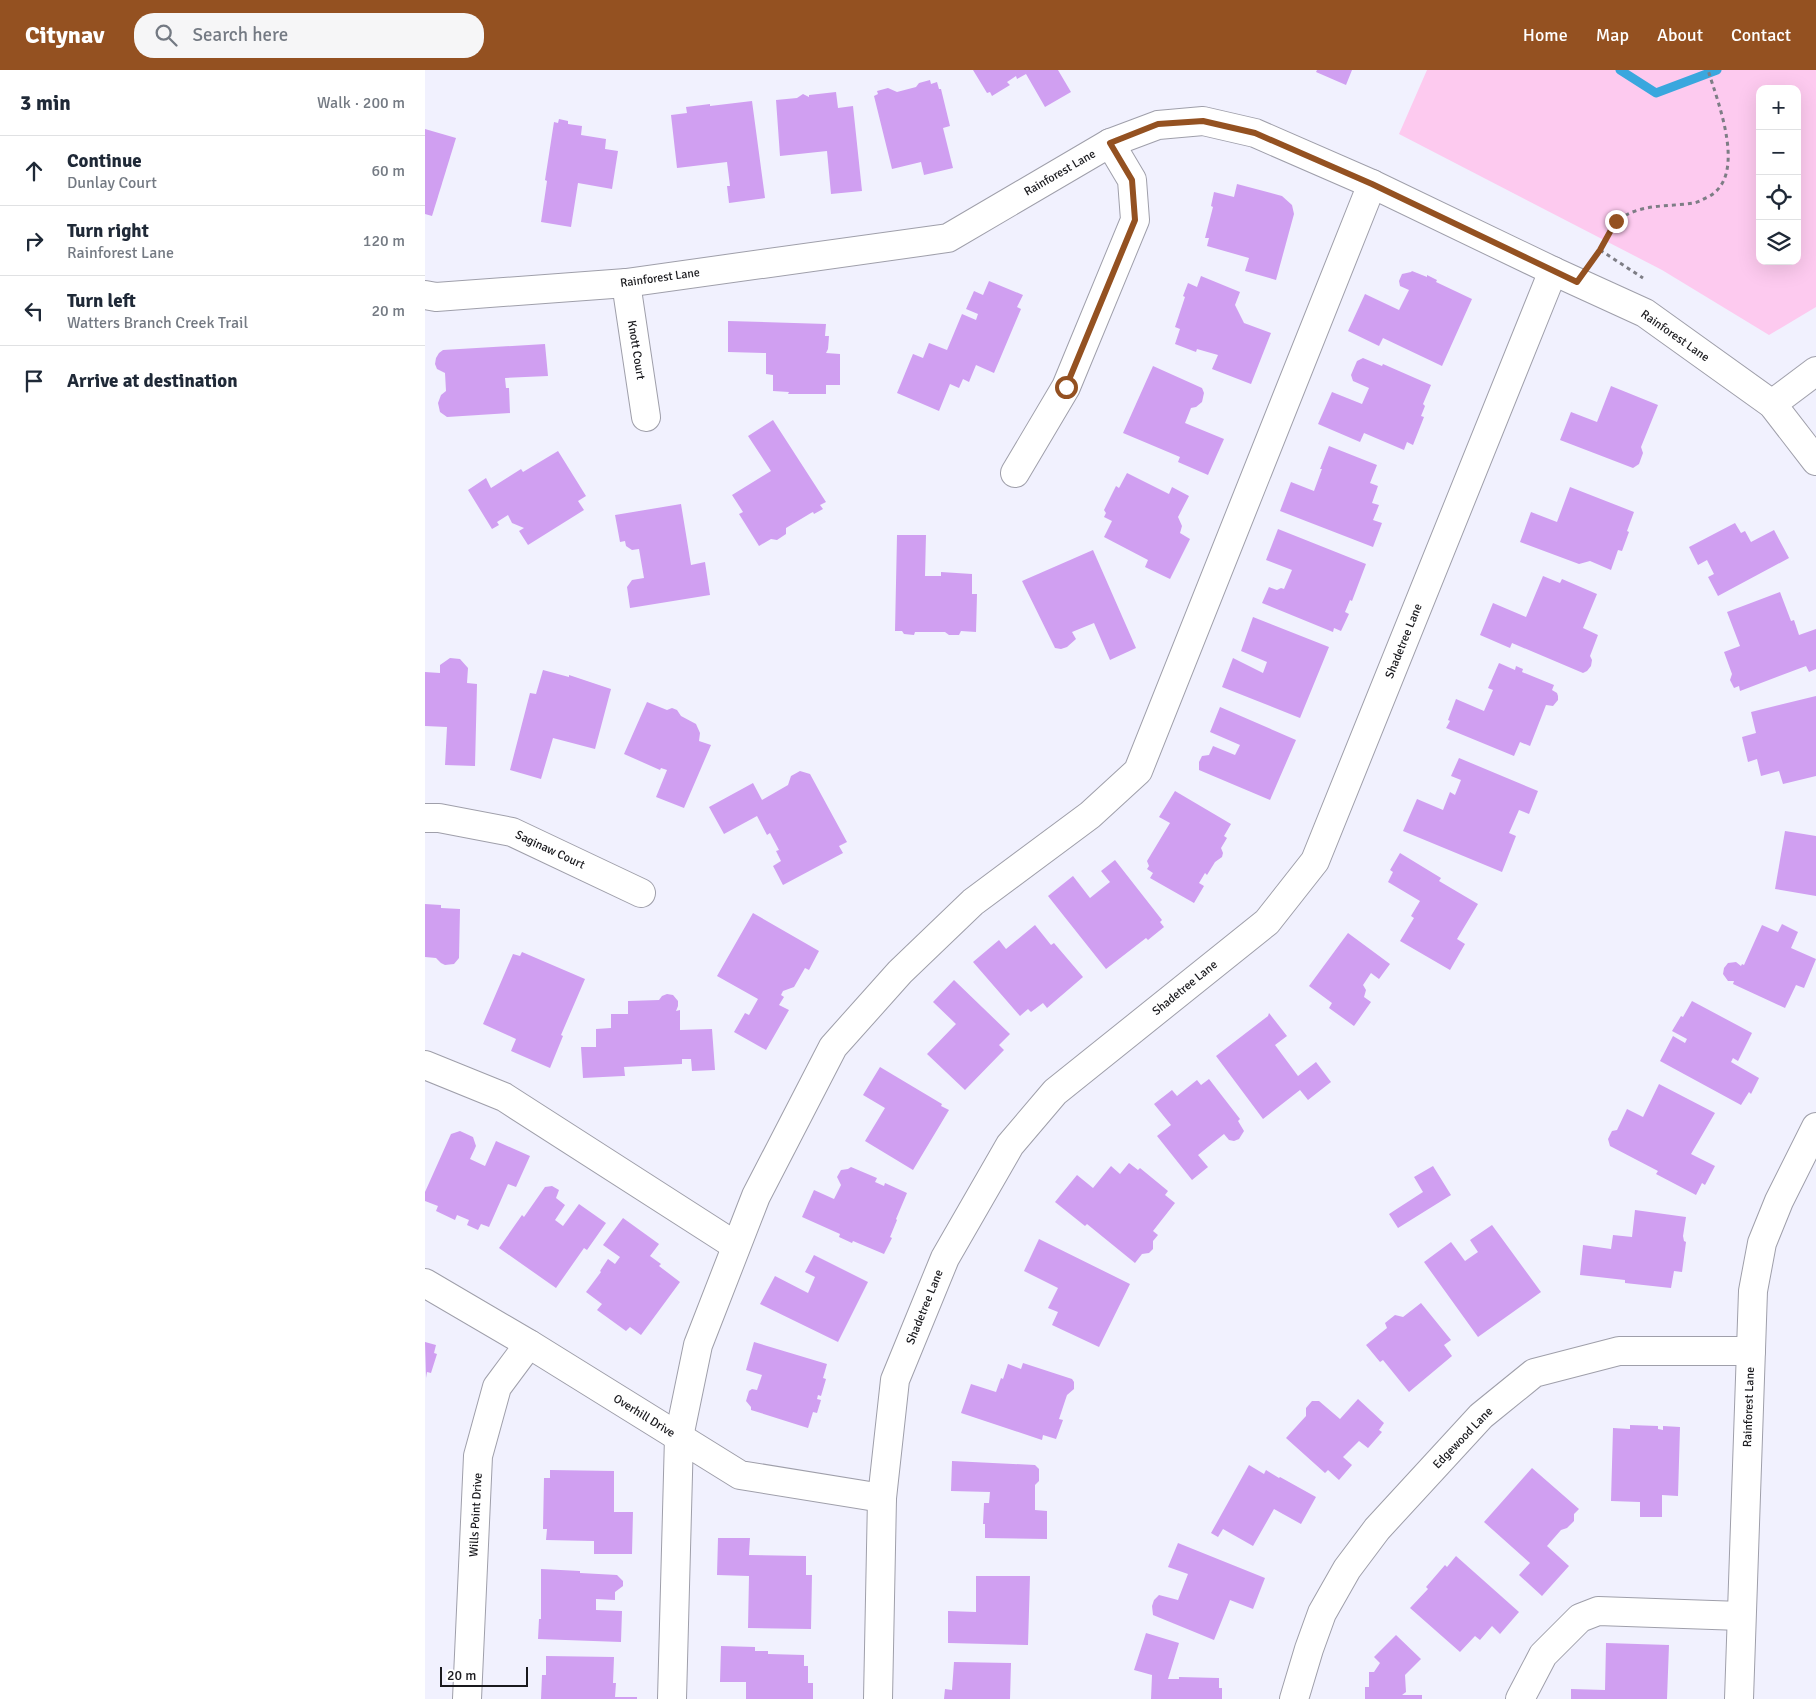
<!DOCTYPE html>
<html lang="en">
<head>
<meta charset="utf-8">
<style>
  :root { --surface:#fff; --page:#f6f6f7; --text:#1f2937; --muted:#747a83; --line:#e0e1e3; --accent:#945121 }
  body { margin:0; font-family:Signika,sans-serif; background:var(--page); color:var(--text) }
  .controls { position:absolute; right:15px; top:15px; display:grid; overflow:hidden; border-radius:10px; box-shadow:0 5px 20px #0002 }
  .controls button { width:45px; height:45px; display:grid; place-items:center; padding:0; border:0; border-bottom:1px solid var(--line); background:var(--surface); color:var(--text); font:25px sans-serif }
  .scale { position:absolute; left:15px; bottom:12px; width:88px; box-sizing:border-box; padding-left:5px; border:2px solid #19191d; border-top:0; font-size:14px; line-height:18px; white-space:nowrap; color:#19191d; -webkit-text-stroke:4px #fff; paint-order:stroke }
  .stop { position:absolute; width:15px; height:15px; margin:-11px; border:4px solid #945121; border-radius:50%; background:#fff }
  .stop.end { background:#945121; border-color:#fff; box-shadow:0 1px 5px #0008 }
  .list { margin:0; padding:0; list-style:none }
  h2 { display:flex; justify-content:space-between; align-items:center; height:65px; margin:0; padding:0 20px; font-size:21px }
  h2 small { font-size:16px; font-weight:400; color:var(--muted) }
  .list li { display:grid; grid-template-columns:32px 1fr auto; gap:15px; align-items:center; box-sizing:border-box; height:70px; padding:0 20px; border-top:1px solid var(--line) }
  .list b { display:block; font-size:19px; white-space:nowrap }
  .list p { margin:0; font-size:16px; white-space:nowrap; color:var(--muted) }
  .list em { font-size:16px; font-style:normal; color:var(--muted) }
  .icon { flex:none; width:28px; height:28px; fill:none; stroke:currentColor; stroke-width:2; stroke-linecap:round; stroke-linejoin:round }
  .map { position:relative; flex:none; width:1391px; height:1629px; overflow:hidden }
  header { display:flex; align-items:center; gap:30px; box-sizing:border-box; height:70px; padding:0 25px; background:var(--accent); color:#fff }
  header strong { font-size:24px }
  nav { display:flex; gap:28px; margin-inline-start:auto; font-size:18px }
  .search { width:350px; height:45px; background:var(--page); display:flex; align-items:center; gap:12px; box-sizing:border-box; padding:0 18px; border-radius:20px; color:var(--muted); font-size:19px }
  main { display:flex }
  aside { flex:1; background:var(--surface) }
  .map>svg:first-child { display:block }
  .green { fill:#fdcaef; fill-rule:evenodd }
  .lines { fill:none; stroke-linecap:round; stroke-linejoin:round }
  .stream { stroke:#3aa7de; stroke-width:9 }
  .building { fill:#d09ff1 }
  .minor-casing { stroke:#9f9faa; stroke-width:30 }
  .path { stroke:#7d7d85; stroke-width:3; stroke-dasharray:4 4; stroke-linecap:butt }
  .minor { stroke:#fff; stroke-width:28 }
  .route { stroke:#945121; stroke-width:6 }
  .labels { text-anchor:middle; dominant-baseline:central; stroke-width:4.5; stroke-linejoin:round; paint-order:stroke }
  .street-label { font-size:12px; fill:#19191d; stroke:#fff }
</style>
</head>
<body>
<header>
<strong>Citynav</strong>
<div class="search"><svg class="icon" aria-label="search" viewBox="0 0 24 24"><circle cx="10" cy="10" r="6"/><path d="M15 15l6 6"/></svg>Search here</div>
<nav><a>Home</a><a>Map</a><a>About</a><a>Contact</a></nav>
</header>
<main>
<aside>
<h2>3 min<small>Walk · 200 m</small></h2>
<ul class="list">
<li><svg class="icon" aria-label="ahead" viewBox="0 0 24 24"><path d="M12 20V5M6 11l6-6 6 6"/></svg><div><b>Continue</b><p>Dunlay Court</p></div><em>60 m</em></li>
<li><svg class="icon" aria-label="right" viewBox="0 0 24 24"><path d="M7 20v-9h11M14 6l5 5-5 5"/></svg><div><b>Turn right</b><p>Rainforest Lane</p></div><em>120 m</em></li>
<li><svg class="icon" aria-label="left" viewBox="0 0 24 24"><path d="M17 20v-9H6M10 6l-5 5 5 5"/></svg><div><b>Turn left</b><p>Watters Branch Creek Trail</p></div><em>20 m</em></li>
<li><svg class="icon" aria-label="arrive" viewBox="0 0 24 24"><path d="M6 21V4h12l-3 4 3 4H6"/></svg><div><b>Arrive at destination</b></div></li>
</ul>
</aside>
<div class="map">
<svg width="1391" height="1629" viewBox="0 0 1391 1629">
  <rect width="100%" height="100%" fill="#f1f1fe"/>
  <path class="green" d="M 1002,0 L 1391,0 L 1391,237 L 1344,265 L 1237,200 L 974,64 ZM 1335,19 L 1372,19 L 1372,191 L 1335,191 Z"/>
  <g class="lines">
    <polyline class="stream" points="1195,0 1231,23 1292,0"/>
  </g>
  <g class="building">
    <polygon points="548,0 633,0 646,22 620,37 601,4 592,9 591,6 582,12 585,15 567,26 565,22 562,23"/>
    <polygon points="892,0 927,0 921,15 891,2"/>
    <polygon points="505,10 506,14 512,12 514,19 516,19 525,56 518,58 528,98 499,105 496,92 467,99 449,26 453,24 452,21 463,18 472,22 491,17 494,13"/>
    <polygon points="411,22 413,38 428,36 437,121 406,124 402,81 355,86 351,30 372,28 378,24 384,27 384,25"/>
    <polygon points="327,31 340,128 304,133 302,116 305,116 302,92 252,98 246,45 262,43 261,37 285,34 285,36"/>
    <polygon points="134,49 143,51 143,54 157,56 156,65 181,69 180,79 193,81 187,119 153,113 146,157 116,152 122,111 120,110 129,52 133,53"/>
    <polygon points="0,59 31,68 7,146 0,144"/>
    <polygon points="812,114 857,126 867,135 869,144 851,210 820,201 824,188 782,176 784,168 780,168 788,137 786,136 789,122 809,127"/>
    <polygon points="987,201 1002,207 1002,205 1012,210 1011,212 1047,229 1017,296 958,268 954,276 923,261 940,224 974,240 984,220 975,216 974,211 977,204 986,202"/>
    <polygon points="776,206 815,222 810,235 819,253 846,263 826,314 787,299 793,285 772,279 771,282 750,274 755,259 750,257 760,227 758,226 763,213 772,217"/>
    <polygon points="564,211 598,225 592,237 596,239 569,303 551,295 544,312 538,309 534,318 525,314 514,341 472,323 488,284 498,288 504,273 522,280 537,244 551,250 553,244 541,239 549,221 558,225"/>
    <polygon points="303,251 401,254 400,266 404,266 403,279 401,283 415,284 415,315 401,315 401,324 363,324 364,322 348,321 348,305 341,304 341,283 303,282"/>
    <polygon points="120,274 123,306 80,308 81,318 84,318 85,343 22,347 15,342 13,333 16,325 21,321 20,303 12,299 10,294 11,288 14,283 18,280"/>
    <polygon points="938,288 957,296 958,294 1006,315 998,334 1000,336 996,346 999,347 988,375 982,372 979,380 939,363 935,372 893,354 907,322 937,334 944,318 928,311 926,305 932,291"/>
    <polygon points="728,296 777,318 779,323 777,332 771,337 766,338 760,353 799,369 783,405 753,392 755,387 698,363"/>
    <polygon points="1186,316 1233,335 1216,377 1218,383 1214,394 1208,398 1135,370 1146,342 1172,352"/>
    <polygon points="348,350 401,432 395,435 398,439 389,444 388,442 386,443 361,458 361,464 352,470 346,469 334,476 314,444 318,442 307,425 346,401 323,366"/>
    <polygon points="904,376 952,395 945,413 953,416 947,433 954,435 948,450 957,453 948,477 855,441 866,412 889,421 897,399 895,399"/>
    <polygon points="133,381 161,426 153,431 159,440 103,475 94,461 99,458 87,453 83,445 72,452 74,455 67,459 43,420 61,408 66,418 96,399 98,402"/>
    <polygon points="702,403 744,424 747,417 764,426 753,447 757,456 755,463 765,469 745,509 720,497 723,490 679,467 687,451 679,447 681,443 679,440 691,416 694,418"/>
    <polygon points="1145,417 1209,442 1202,461 1204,462 1197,481 1193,480 1186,500 1165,491 1154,494 1095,472 1106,442 1132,452"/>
    <polygon points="256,434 266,495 280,492 285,525 205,538 202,517 207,510 219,508 214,479 207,480 201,476 200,471 195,472 190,445"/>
    <polygon points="1310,453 1316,463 1320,461 1326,472 1349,460 1364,488 1293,526 1283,507 1289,504 1282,490 1273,495 1264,477"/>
    <polygon points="853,459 941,494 927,531 925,530 920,542 924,544 916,561 909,558 908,562 837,533 844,517 852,520 856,518 859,519 867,500 841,490"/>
    <polygon points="472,465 501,465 500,506 516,506 516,502 547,504 547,524 552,524 551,562 536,561 534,565 524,565 520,562 490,562 489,565 479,564 477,561 470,561"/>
    <polygon points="668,480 711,578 685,590 669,553 647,562 651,569 642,577 636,579 630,578 597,511"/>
    <polygon points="1118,506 1135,513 1137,509 1172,524 1158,558 1173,565 1165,586 1167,590 1166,596 1162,601 1158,603 1087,573 1085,578 1055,565 1068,533 1101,547"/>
    <polygon points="1355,522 1366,551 1369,550 1374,565 1391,559 1391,599 1384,602 1381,596 1315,621 1314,616 1309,618 1305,610 1307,604 1299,582 1315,576 1302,542"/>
    <polygon points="828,547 904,577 875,648 797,617 808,588 838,603 842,592 816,581"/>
    <polygon points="25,588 35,589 43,598 42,613 52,614 50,696 20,695 22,657 0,656 0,602 15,603 15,595"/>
    <polygon points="1074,593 1090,600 1091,596 1098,599 1097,602 1129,615 1127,620 1132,623 1133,626 1133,630 1128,636 1121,635 1105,676 1095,672 1089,686 1021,658 1025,651 1023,650 1031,629 1059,641 1068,620 1063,618"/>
    <polygon points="118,600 144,607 144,605 186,619 170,679 128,668 116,709 85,700 105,623 111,624"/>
    <polygon points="1391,626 1391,706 1358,714 1354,701 1336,706 1332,689 1323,692 1317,667 1331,663 1326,642"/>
    <polygon points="222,632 242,640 247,638 252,640 256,646 271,654 275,663 274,671 286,675 259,738 231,727 242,700 236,698 235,700 199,684"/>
    <polygon points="795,637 871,670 845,730 774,700 774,692 777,686 784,685 788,676 810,685 815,675 785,662"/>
    <polygon points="1034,688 1113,721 1104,744 1094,740 1084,763 1091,766 1077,802 978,761 992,729 1018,740 1025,722 1030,725 1036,710 1026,706"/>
    <polygon points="375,701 385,704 422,772 414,776 418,783 358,815 348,796 356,791 351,781 354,780 345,763 342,765 332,746 299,764 284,737 328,713 337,730 363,715 366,706"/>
    <polygon points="750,721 806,754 799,766 802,768 796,778 798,783 797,787 790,792 782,805 780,803 774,813 779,816 769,833 725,808 728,803 722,799 724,796 722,791 745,753 734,747"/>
    <polygon points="1360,761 1391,766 1391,826 1350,819"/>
    <polygon points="975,783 1016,808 1014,811 1053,834 1032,869 1040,874 1025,900 975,871 989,848 986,846 995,831 963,812 968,802 965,800"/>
    <polygon points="690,790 737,850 735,852 739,857 723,870 721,868 681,899 623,826 648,806 665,828 685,812 676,801"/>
    <polygon points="0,834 16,835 16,838 35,839 34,888 29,894 20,895 16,893 11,888 0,887"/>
    <polygon points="328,843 394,881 384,900 380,898 369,917 358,921 356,925 359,927 354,935 364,940 341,980 309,962 320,943 324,945 333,929 292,906"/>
    <polygon points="1357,854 1373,862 1366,878 1391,889 1379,918 1371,915 1360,938 1308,914 1309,911 1303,911 1298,904 1299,898 1303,893 1311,892 1316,896 1317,894 1319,895 1337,855 1353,862"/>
    <polygon points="610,855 626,875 629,873 658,907 622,938 618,933 606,942 603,939 595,946 548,892 574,870 581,879"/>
    <polygon points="923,863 965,894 954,909 946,903 938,915 941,920 939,927 946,932 929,956 904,938 907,933 884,916"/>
    <polygon points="97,882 160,909 136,965 138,966 125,998 86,981 91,969 58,954 88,884 95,886"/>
    <polygon points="529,910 585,964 574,975 579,980 540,1020 502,984 531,954 508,932"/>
    <polygon points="242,924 248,925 253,931 253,936 251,941 255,940 255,960 287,959 290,1000 267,1001 266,989 257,989 257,994 199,997 200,1006 198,1006 158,1008 156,977 171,977 171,959 186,958 186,944 203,944 203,931 234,930 237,926"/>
    <polygon points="1267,931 1327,963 1313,991 1308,988 1306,992 1334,1008 1326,1024 1324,1022 1316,1035 1235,991 1248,966 1260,973 1262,969 1247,961 1256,946 1258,947"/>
    <polygon points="844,943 862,966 850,975 873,1006 891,992 906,1012 883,1030 875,1020 838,1049 791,986 843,946"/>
    <polygon points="455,997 517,1034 516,1036 524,1040 488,1100 440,1071 460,1038 438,1025"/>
    <polygon points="784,1009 815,1049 813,1051 819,1061 814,1069 809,1071 804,1070 799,1064 773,1085 783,1097 767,1110 732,1066 746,1055 729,1034 747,1020 752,1026 772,1010 776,1015"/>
    <polygon points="1234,1014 1290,1043 1266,1084 1290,1096 1280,1115 1277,1113 1271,1125 1231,1104 1233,1101 1185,1076 1183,1069 1187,1061 1192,1060 1202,1039 1218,1047"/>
    <polygon points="35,1061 48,1067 51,1076 45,1089 60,1096 71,1071 105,1086 91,1117 83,1114 64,1157 56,1154 53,1160 42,1155 44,1150 32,1145 30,1150 11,1141 13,1136 0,1131 0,1122 26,1064"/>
    <polygon points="704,1093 713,1100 715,1098 743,1121 740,1125 750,1133 728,1161 733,1165 728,1171 728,1179 724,1183 717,1184 710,1193 662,1154 660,1156 630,1132 652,1105 668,1118 686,1096 695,1104"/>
    <polygon points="1008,1096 1026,1125 973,1158 964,1144 998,1122 989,1107"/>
    <polygon points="426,1097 452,1108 450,1112 459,1116 460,1113 482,1123 471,1149 472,1150 465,1167 467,1168 459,1184 428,1171 427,1173 414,1167 415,1164 377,1147 389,1120 409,1129 416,1115 412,1107 416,1100 423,1099"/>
    <polygon points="127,1116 134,1120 131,1128 140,1135 130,1150 138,1156 154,1134 181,1153 162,1180 159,1178 131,1218 74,1178 97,1145 99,1147 120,1117"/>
    <polygon points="1210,1140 1261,1147 1258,1166 1259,1171 1261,1172 1257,1202 1249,1201 1246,1218 1200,1213 1200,1210 1155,1205 1158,1175 1186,1179 1188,1165 1207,1167"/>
    <polygon points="198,1148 234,1174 225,1186 236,1194 234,1196 255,1212 216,1265 205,1257 201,1261 172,1240 177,1234 161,1222 176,1202 175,1201 183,1189 190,1194 195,1187 178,1175"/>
    <polygon points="1067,1155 1116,1222 1053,1267 999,1192 1026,1172 1040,1191 1053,1182 1045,1170"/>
    <polygon points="614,1169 705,1214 674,1277 627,1255 633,1242 623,1238 633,1218 599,1201"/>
    <polygon points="389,1185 443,1212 413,1272 335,1234 350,1206 383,1223 390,1207 380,1202"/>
    <polygon points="996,1233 1026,1270 1019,1275 1027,1286 984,1322 958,1290 955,1292 941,1275 962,1258 960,1253 970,1245 978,1247"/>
    <polygon points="0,1272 11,1275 9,1283 12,1284 6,1303 2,1302 1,1308"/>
    <polygon points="329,1272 402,1294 398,1308 401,1309 396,1326 393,1325 392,1329 396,1330 392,1343 388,1342 383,1358 326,1340 326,1337 321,1331 324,1321 327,1319 332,1320 337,1305 321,1300"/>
    <polygon points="598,1293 647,1309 649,1312 649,1319 642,1325 634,1349 638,1350 631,1369 618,1365 617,1370 536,1343 546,1314 571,1322 576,1308 578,1309 583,1294 596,1299"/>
    <polygon points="933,1329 959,1353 954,1360 957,1362 943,1378 934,1371 918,1387 927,1395 914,1410 903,1400 900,1403 861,1368 881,1346 881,1338 887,1331 894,1331 915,1349"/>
    <polygon points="1205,1355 1233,1356 1233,1359 1238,1360 1238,1356 1255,1357 1253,1426 1237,1425 1237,1447 1215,1447 1215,1432 1186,1431 1188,1358 1205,1359"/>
    <polygon points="527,1391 610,1395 614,1399 614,1411 610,1415 610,1440 622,1441 622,1469 560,1468 560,1454 558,1454 559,1433 564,1433 565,1422 526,1421"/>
    <polygon points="824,1395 839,1404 841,1400 854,1408 855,1407 891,1427 876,1454 849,1439 828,1476 798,1459 793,1467 786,1463"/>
    <polygon points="1107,1398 1154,1439 1149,1444 1149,1451 1142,1458 1136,1460 1122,1476 1144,1496 1117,1526 1094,1505 1105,1493 1059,1452"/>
    <polygon points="125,1400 189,1401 189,1442 208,1442 207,1484 169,1484 169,1471 121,1470 122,1459 118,1459 119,1408 125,1408"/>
    <polygon points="293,1468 325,1468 324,1485 381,1486 381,1505 387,1505 386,1559 323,1558 324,1506 292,1505"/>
    <polygon points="753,1473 840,1508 828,1539 805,1530 789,1570 728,1545 727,1536 729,1530 734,1525 753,1530 763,1504 743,1497"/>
    <polygon points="1031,1486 1094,1542 1075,1564 1067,1556 1055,1570 1050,1566 1035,1582 985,1538 1003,1519 1001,1517 1020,1495 1022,1497"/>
    <polygon points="116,1499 155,1501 155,1503 192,1505 198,1511 198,1516 190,1522 190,1530 171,1529 171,1540 197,1541 196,1572 113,1569 114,1549 116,1549"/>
    <polygon points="551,1506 605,1506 603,1575 523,1573 523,1541 551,1542"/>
    <polygon points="721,1563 754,1573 743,1609 754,1609 754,1607 794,1608 794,1618 797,1618 797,1629 726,1629 727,1605 709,1600"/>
    <polygon points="971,1565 996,1589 980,1605 981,1622 977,1625 997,1625 997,1629 940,1629 940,1617 944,1617 944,1602 949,1602 955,1593 949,1587"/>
    <polygon points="1181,1573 1244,1575 1242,1629 1146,1629 1146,1619 1180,1620"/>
    <polygon points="296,1576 330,1577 330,1581 343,1581 343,1584 379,1585 379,1596 383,1596 383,1613 388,1613 388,1629 321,1629 321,1612 295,1612"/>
    <polygon points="121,1586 189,1587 188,1613 191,1613 190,1627 212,1627 212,1629 116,1629 117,1605 121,1605"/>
    <polygon points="529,1592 586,1593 585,1629 519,1629 520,1619 527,1620"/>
  </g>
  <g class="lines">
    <defs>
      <g id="minor">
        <polyline points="201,213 221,347"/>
        <polyline points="0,225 11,227 201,213 523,168 685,73 733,55 778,51 830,63 947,114 1128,201 1220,243 1347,334 1391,391"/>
        <polyline points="1347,334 1391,301"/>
        <polyline points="590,403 641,317 710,150 707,110 685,73"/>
        <polyline points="0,748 14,748 87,762 216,823"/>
        <polyline points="0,995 79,1027 311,1176"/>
        <polyline points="0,1213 104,1274 315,1405 457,1428"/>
        <polyline points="42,1629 53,1386 72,1317 104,1274"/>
        <polyline points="247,1629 254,1367 273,1275 331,1126 408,977 475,902 548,832 665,745 713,701 947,114"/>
        <polyline points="453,1629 457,1428 470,1310 520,1188 585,1075 630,1022 842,852 890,791 1128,201"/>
        <polyline points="869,1629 884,1579 897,1543 922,1499 952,1459 1056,1346 1109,1303 1194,1281 1326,1281"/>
        <polyline points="1095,1629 1118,1585 1155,1548 1173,1541 1316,1546"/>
        <polyline points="1314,1629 1328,1221 1337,1173 1354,1131 1391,1057"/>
      </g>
    </defs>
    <use href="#minor" class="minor-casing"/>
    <g class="path">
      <polyline points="1175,180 1218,208"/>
      <path d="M 1168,190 C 1175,181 1185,156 1192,151 C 1214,133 1244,137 1269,133 C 1274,132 1278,129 1283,127 C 1323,106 1293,33 1283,0"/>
    </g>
    <use href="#minor" class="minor"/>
  </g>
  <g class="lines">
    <polyline class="route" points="641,317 710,150 707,110 685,73 733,54 778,51 830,63 947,114 1152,212 1175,180 1191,151"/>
  </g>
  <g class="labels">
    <g class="street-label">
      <text transform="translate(635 103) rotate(-30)">Rainforest Lane</text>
      <text transform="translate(235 208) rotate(-8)">Rainforest Lane</text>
      <text transform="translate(1250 266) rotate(35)">Rainforest Lane</text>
      <text transform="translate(211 280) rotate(81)">Knott Court</text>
      <text transform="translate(979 571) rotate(-68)">Shadetree Lane</text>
      <text transform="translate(125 780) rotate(25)">Saginaw Court</text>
      <text transform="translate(760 918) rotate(-39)">Shadetree Lane</text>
      <text transform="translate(500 1237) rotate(-68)">Shadetree Lane</text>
      <text transform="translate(1324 1337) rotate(-88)">Rainforest Lane</text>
      <text transform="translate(219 1346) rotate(32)">Overhill Drive</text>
      <text transform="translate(1038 1368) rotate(-46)">Edgewood Lane</text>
      <text transform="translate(51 1445) rotate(-87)">Wills Point Drive</text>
    </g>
  </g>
</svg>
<div class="controls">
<button>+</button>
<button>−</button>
<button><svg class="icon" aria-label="locate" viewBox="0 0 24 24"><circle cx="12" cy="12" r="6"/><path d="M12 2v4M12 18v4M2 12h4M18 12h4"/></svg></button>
<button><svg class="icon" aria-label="layers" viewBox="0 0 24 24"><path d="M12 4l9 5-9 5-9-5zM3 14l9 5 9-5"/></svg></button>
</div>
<div class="scale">20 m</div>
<div class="stop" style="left:641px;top:317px"></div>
<div class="stop end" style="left:1191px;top:151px"></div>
</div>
</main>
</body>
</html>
